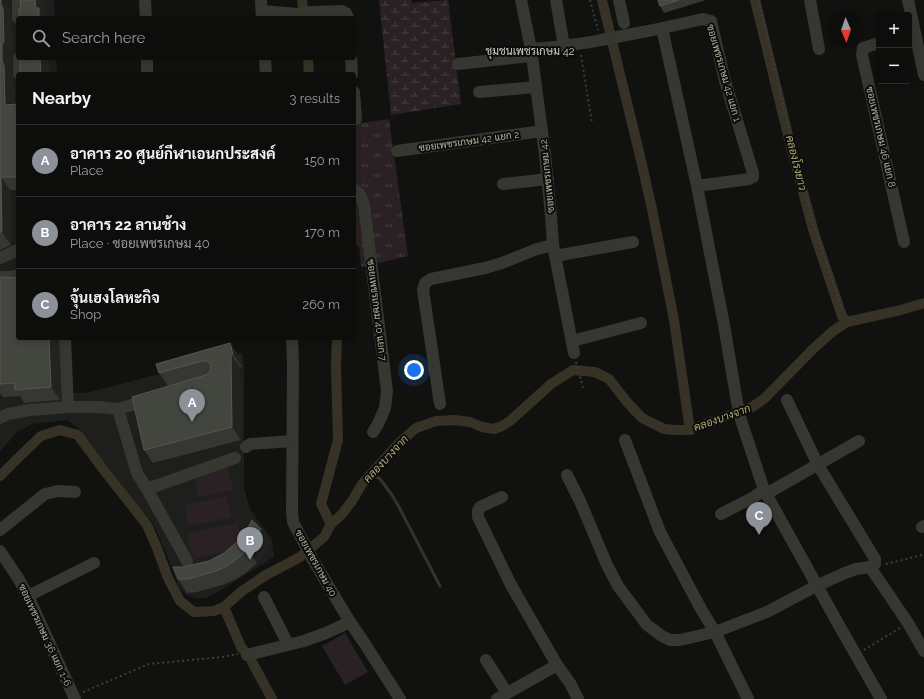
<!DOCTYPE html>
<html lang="en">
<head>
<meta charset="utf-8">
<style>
  :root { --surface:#0d0e0c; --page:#1b1c1a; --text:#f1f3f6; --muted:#9a9c9d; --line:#2d2e2d; --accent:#8c9099 }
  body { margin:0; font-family:Raleway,Sarabun,sans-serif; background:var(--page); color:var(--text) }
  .controls { position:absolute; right:12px; top:12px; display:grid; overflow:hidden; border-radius:4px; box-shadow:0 2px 6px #0003 }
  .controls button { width:36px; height:36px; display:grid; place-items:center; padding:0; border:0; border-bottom:1px solid var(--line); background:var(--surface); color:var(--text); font:20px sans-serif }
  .compass { position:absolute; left:828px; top:12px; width:36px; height:36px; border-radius:50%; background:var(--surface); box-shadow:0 2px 6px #0003; rotate:178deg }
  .you { position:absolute; left:414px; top:370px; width:14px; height:14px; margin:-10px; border:3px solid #fff; border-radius:50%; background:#1a73e8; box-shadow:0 0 0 6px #1a73e833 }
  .badge { display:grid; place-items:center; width:26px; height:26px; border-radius:50%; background:var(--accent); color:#fff; font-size:13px; font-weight:700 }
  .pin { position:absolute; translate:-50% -33px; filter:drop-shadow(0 1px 2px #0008) }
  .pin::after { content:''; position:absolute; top:21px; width:14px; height:12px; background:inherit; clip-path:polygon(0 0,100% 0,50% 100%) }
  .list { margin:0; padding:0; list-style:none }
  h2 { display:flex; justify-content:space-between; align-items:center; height:52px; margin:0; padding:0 16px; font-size:17px }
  h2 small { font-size:13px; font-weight:400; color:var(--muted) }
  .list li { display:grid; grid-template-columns:26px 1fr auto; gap:12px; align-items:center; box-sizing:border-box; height:72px; padding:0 16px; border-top:1px solid var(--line) }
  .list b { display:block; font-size:15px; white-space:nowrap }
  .list p { margin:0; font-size:13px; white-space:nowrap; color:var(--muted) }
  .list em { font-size:13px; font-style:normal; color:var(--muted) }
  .icon { flex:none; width:22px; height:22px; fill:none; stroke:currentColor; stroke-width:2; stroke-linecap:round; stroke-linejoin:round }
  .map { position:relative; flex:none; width:924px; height:699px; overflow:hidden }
  .search { position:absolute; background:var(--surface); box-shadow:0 2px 6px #0003; left:16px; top:16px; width:340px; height:44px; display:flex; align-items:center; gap:10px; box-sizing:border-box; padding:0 14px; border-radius:4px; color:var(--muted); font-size:15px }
  .panel { position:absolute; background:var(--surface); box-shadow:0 2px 6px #0003; left:16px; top:72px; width:340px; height:268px; border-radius:4px }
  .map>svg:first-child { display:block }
  .built { fill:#1e1f1c }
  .grass { fill:url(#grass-tufts) }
  .wetland { fill:url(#wetland-marsh) }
  .garden { fill:#2a2124 }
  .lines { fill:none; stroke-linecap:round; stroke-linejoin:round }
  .stream { stroke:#363326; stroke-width:3 }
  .canal { stroke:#363326; stroke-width:10 }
  .path { stroke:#3d3e37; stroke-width:2; stroke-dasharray:2 3; stroke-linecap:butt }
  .minor { stroke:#363731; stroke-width:12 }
  .wall { fill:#363733 }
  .shaded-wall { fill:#222320 }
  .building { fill:#43453f; stroke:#55564e }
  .labels { text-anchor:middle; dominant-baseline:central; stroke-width:4; stroke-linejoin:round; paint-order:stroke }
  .street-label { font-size:10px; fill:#b1b3a1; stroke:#0c0d0b }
  .neighbourhood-label { font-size:11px; fill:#cdcfc2; stroke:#0c0d0b }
  .water-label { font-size:11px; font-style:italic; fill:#b1aa75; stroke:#0c0d0b }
</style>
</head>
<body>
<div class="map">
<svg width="924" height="699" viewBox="0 0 924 699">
  <defs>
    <pattern id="grass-tufts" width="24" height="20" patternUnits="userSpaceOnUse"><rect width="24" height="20" fill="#2a2124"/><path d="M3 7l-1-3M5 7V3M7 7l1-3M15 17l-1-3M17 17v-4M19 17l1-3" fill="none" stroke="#463f41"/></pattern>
    <pattern id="wetland-marsh" width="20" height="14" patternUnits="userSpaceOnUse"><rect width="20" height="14" fill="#2a2124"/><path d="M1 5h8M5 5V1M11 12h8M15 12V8" fill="none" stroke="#463f41"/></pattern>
  </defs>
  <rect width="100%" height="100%" fill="#111210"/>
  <polygon class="built" points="0,0 54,0 55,18 18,18 18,58 56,58 57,74 18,74 18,338 68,338 71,393 85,393 242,353 244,367 244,488 250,509 272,540 274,557 216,593 205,598 195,598 186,595 179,587 166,553 153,523 140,508 102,459 82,432 68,420 32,424 17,432 0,452"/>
  <polygon class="grass" points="389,119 408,256 361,267 359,246 354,246 354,124"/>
  <polygon class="wetland" points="379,0 412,0 412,3 448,0 461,104 391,115"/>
  <g class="garden">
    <polygon points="228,468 233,490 198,497 194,476"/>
    <polygon points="226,496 231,517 189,526 185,505"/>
    <polygon points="238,523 243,547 193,559 187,534"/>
    <polygon points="345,633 368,672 345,685 322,646"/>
  </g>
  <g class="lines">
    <polyline class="stream" points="372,474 380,479 392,495 400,509 440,586"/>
    <g class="canal">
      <polyline points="302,0 304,18"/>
      <polyline points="602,0 640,156 652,209 674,320 690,430"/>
      <polyline points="755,0 789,139 814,233 842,316 847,322"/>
      <polyline points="308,58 309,74"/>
      <polyline points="0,476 18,458 41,436 60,430 78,435 103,469 147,525 157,548 168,578 180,601 194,612 214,611 224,607 242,591 266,575 285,565 300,557 324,537 331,524 342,514 352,501 362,484 398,444 416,428 436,421 455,420 470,422 482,427 494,429 502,426 510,421 551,384 573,370 595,372 609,379 627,402 642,418 664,429 677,430 690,430 752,407 764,399 813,349 833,331 847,322 901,310 924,303"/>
      <polyline points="331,524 321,504 338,440 336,366 337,338"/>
      <polyline points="224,607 241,647 246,653"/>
      <polyline points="252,662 272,699"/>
    </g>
    <g class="path">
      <polyline points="590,0 598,30"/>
      <polyline points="759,0 797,165 815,229 842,310"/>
      <polyline points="581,55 592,123"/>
      <polyline points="576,362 583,388"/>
      <polyline points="886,564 922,555"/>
      <polyline points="864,650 900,628"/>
      <polyline points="83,692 149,664 222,657 238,654"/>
    </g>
    <g class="minor">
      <polyline points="18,0 18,18"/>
      <polyline points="145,0 146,18"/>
      <polyline points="261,0 262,18"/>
      <polyline points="521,0 531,49 545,154 551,216 553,245 574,353"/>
      <polyline points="556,0 564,46"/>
      <polyline points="619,0 624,23"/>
      <polyline points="810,0 819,49"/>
      <polyline points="908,0 924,75"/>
      <polyline points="262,11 298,14 312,12 342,11 346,13 348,18"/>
      <polyline points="662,28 697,186 724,325 737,402 741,420 764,490 836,620 881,699"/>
      <polyline points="879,43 863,48 862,55 904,242"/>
      <path d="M 531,49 C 554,47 578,45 601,40 C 635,34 669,27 703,19 L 711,21 L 725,81 L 753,173 L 753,177 L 749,179 L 697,186"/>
      <polyline points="19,58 19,74"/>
      <polyline points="147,58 147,74"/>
      <polyline points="265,58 266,74"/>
      <polyline points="351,58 352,74"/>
      <polyline points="458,64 531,56"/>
      <polyline points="354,92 356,119"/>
      <polyline points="479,92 536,87"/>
      <polyline points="397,151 542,131"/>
      <polyline points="503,184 548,179"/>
      <polyline points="354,189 360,195 364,205 387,391 385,408 378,424 373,432"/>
      <polyline points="555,256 633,242"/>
      <polyline points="0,258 18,250"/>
      <polyline points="0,277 11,277 18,275"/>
      <polyline points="65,338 68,407"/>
      <polyline points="292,338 293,363 292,512 293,522 313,560 350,622 365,644 400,699"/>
      <polyline points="572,341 641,323"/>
      <polyline points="787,400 818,465 875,559 875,564 870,567 908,623 924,651"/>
      <polyline points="440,404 423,290 425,283 431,279 485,268 502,263 537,249 553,245"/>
      <polyline points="118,409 149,400"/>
      <polyline points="0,418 8,414 30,410 68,407 98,407 118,409 137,473 147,489 235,458"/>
      <polyline points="625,440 660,532 701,609 715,632 748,699"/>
      <polyline points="246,447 250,444 292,441"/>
      <polyline points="567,475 580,501 607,565 618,586 647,625 662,636 670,640 680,640 715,632 767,612 816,586 845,573 856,569 870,567"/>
      <polyline points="147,489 187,561"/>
      <polyline points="766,494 859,441"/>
      <polyline points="502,497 480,507 478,511 478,517 511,585 557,665 570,683 578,699"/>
      <polyline points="721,514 754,497 764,490"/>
      <polyline points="922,527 924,526"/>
      <polyline points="0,530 45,494 58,491 75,492"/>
      <polyline points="0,551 18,578 28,596 75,699"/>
      <polyline points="28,596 94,563"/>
      <polyline points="264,597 288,644"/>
      <polyline points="247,655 304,641 326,633 350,622"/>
      <polyline points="486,660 507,693"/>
      <polyline points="497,699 557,665"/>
    </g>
  </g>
  <g class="wall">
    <polygon points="0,0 2,0 10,12 11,18 12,22 13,54 12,58 12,74 13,79 14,104 18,104 18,190 10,190 11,245 0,250"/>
    <polygon points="658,0 706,0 664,13 660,6"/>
    <polygon points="0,277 18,338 58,338 60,400 24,403 20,396 3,397 0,393"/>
    <polygon points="230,343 239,356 242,367 240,367 241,440 153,463 144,450 168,386 159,373"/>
    <polygon points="270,542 264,553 257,563 247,572 236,579 225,584 197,592 187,593 178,579 209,561"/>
  </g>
  <g class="shaded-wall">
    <polygon points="1,0 2,0 10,12 11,18 12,22 13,54 12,58 12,74 13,79 14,118 5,105 2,61"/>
    <polygon points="35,0 44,0 45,16 46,18 39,18 36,8"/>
    <polygon points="40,58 49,58 49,74 41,74"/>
    <polygon points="1,177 10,190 11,245 2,232"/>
    <polygon points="49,338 58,338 60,400 51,387"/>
    <polygon points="230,343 239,356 242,367 233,354"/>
    <polygon points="231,354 240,367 241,440 232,427"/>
    <polygon points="261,529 270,542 264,553 257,563 247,550"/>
  </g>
  <g class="building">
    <polygon points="0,0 1,0 1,5 3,9 4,41 2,45 2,61 4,66 5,105 18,104 18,177 1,177 2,232 0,232"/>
    <polygon points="20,0 35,0 36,8 39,8 39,18 19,18 19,9 21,9"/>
    <polygon points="658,0 679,0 660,6"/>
    <polygon points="20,58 40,58 41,74 20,74"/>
    <polygon points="0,277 18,278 18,338 49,338 51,387 15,390 15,383 0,384"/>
    <polygon points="230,343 233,354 231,354 232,427 144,450 132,397 206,375 209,373 211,369 211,365 209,363 206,361 202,361 159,373 156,364"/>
    <polygon points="252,520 261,529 255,540 247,550 238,558 227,566 216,571 188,579 178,579 173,567 183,567 209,561 224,553 236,543 245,533"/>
  </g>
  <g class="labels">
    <g class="street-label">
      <text transform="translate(724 73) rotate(74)">ซอยเพชรเกษม 42 แยก 1</text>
      <text transform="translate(881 137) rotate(77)">ซอยเพชรเกษม 46 แยก 8</text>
      <text transform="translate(469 141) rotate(-8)">ซอยเพชรเกษม 42 แยก 2</text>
      <text transform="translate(547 176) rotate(-96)">ซอยเพชรเกษม 42</text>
      <text transform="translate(377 310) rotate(83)">ซอยเพชรเกษม 40 แยก 7</text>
      <text transform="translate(316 563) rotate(61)">ซอยเพชรเกษม 40</text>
      <text transform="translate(45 635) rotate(65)">ซอยเพชรเกษม 36 แยก 1-6</text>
    </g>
    <g class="neighbourhood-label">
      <text x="530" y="51">ชุมชนเพชรเกษม 42</text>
    </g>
    <g class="water-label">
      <text transform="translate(796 163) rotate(76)">คลองโรงยาว</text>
      <text transform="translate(722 418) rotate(-20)">คลองบางจาก</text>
      <text transform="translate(386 459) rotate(-47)">คลองบางจาก</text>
    </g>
  </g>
</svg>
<div class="controls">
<button>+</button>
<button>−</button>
</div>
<svg class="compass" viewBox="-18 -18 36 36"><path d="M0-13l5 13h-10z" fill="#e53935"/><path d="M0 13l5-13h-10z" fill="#9a9c9d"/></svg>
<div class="you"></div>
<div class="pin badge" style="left:192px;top:422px">A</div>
<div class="pin badge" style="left:250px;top:560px">B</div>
<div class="pin badge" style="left:759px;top:535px">C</div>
<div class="search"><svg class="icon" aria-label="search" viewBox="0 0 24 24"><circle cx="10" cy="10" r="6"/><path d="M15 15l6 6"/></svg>Search here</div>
<section class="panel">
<h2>Nearby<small>3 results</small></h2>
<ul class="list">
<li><span class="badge">A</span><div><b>อาคาร 20 ศูนย์กีฬาเอนกประสงค์</b><p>Place</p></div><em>150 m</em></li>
<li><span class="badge">B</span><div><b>อาคาร 22 ลานช้าง</b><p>Place · ซอยเพชรเกษม 40</p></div><em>170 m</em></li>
<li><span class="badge">C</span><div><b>จุ้นเฮงโลหะกิจ</b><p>Shop</p></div><em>260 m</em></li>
</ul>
</section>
</div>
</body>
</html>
